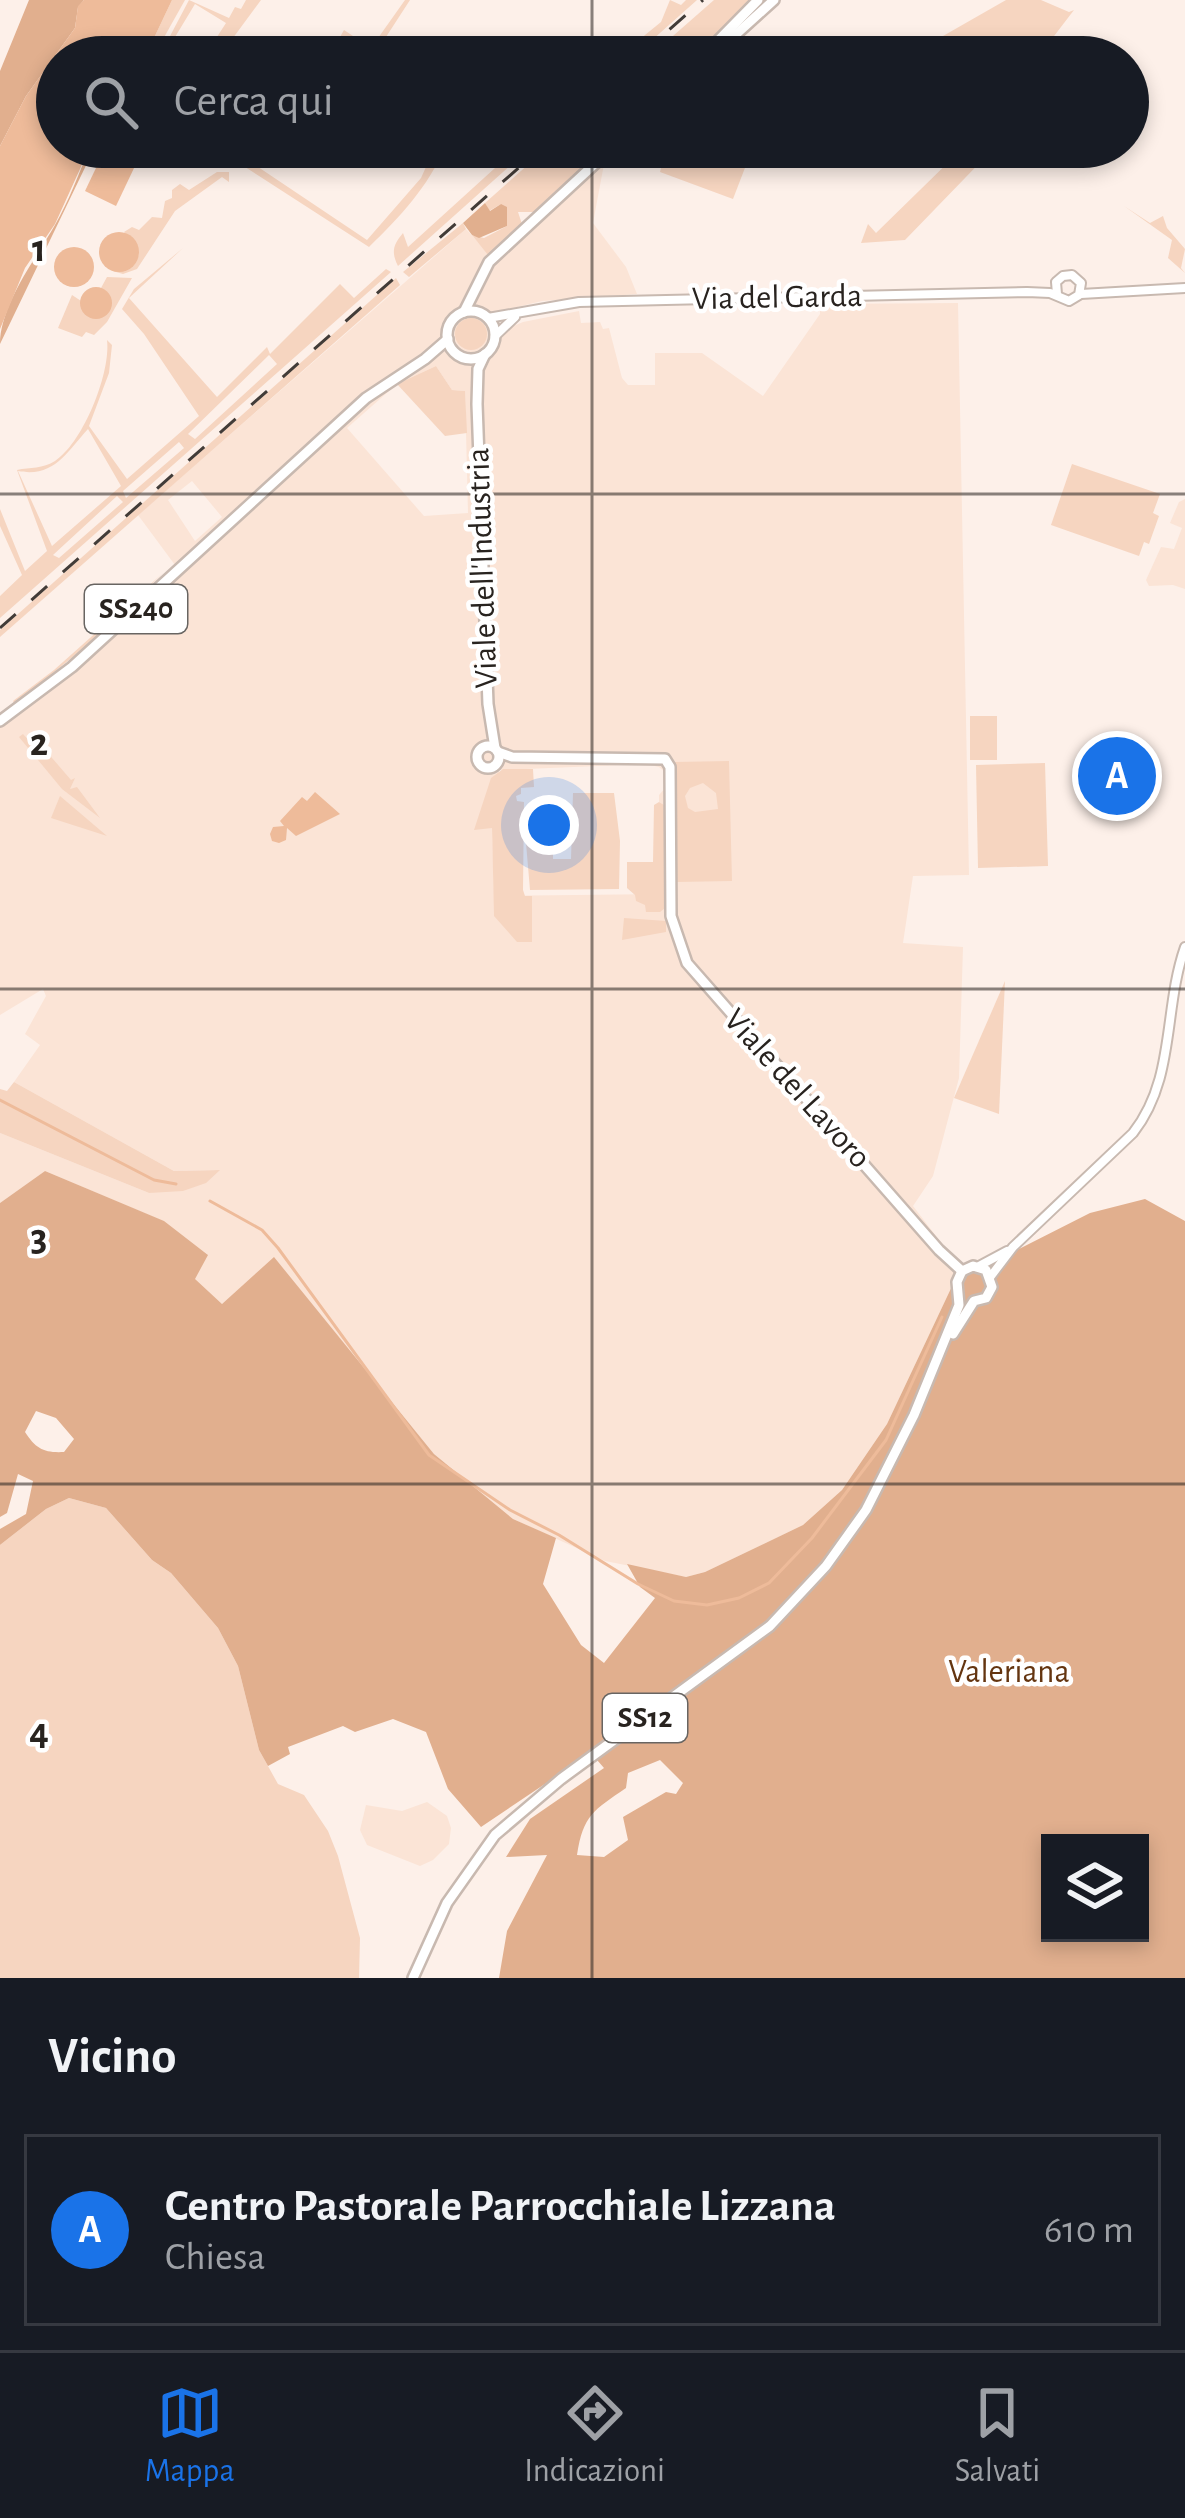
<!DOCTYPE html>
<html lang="it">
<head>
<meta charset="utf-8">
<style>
  :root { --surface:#171b24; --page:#242831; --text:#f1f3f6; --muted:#9ea1a6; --line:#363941; --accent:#1a73e8 }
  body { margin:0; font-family:"Alegreya Sans",sans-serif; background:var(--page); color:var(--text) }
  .controls { position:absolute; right:36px; bottom:36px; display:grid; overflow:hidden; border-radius:0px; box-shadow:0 6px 18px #0003 }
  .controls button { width:108px; height:108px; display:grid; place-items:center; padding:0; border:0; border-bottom:3px solid var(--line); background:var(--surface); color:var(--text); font:60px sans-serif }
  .you { position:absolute; left:549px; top:825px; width:42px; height:42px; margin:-30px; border:9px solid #fff; border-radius:50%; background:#1a73e8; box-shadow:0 0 0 18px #1a73e833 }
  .badge { display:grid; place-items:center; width:78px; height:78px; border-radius:50%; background:var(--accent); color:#fff; font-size:39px; font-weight:700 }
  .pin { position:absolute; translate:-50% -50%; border:6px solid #fff; box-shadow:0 3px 12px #0006 }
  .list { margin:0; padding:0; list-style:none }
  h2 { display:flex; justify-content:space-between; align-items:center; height:156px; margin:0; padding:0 48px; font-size:51px }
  h2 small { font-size:39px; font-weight:400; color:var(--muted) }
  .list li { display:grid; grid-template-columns:78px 1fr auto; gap:36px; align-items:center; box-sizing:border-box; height:192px; margin:0 24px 24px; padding:0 24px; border:3px solid var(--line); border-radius:0px }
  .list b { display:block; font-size:45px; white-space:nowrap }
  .list p { margin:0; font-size:39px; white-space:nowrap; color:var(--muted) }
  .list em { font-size:39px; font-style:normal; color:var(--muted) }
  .icon { flex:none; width:66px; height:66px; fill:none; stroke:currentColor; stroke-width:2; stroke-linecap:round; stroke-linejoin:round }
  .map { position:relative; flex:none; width:1185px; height:1978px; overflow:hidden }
  .search { position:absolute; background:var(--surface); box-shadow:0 6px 18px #0003; left:36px; right:36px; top:36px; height:132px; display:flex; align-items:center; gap:30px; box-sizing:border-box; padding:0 42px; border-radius:66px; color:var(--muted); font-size:45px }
  .sheet { height:372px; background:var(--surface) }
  nav { display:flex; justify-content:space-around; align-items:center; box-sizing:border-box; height:168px; border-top:3px solid var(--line); background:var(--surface); font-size:33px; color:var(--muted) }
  nav a { display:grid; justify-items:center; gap:6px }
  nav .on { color:var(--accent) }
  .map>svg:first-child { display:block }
  .built { fill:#fbe4d6; fill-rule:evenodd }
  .green { fill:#f6d5c0; fill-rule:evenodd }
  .forest { fill:#e1af8e; fill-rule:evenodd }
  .water { fill:#eebb9a }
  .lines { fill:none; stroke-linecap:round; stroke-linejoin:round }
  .stream { stroke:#eebb9a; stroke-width:3 }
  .tertiary-casing { stroke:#c8b9b0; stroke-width:12 }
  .secondary-casing { stroke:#c8b9b0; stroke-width:12 }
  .primary-casing { stroke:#c8b9b0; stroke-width:14 }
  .tertiary { stroke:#fff; stroke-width:8 }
  .secondary { stroke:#fff; stroke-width:8 }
  .primary { stroke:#fff; stroke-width:9 }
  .rail { stroke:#423c38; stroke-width:3; stroke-dasharray:21 21; stroke-linecap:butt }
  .grid { fill:none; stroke:#28231f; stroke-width:3; stroke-opacity:0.55 }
  .labels { text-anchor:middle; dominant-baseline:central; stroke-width:9; stroke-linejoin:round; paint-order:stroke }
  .shield { fill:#fff; stroke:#686562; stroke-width:3 }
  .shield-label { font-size:30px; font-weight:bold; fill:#28231f }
  .street-label { font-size:33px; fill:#28231f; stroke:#fff }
  .park-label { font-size:33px; fill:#643510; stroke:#fff }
  .grid-label { font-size:39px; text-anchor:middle; font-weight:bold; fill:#28231f; stroke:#fff; stroke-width:9; stroke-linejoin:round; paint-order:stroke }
</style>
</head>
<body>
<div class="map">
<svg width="1185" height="1978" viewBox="0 0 1185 1978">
  <rect width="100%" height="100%" fill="#fdf0e9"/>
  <g class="built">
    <path d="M 604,164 L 593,223 L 626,267 L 637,294 L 542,301 L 492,313 L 499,340 L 506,329 L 523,322 L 579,311 L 581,323 L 600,322 L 603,329 L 609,328 L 622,378 L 628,385 L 655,385 L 655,353 L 702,353 L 763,396 L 820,314 L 820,304 L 958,303 L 969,875 L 913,876 L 903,943 L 963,947 L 959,1078 L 933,1176 L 913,1206 L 966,1275 L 954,1282 L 887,1424 L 842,1490 L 803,1525 L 705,1572 L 686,1577 L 605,1561 L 513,1519 L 434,1454 L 274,1258 L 222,1304 L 194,1279 L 207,1254 L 163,1221 L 45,1171 L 0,1203 L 0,1133 L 149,1193 L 217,1170 L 174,1171 L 14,1082 L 40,1045 L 25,1034 L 46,996 L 43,989 L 0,1015 L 0,713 L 42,685 L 175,565 L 138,515 L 466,229 L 496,261 ZM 436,366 L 452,390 L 465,391 L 468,513 L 424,516 L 347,428 L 397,384 ZM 192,481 L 222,517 L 195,541 L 168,500 ZM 646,764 L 659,767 L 667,774 L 666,787 L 659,795 L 659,802 L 666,806 L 665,894 L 494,896 L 492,827 L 499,770 Z"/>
    <polygon points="1185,499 1185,589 1173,585 1149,586 1146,580 1161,547 1174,549 1182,528 1170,523 1179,502"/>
    <polygon points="427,1802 447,1816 451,1828 449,1844 433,1860 420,1866 367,1845 360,1830 366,1805 402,1811"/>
  </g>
  <g class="green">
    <polygon points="172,0 185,0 153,57 145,57"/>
    <polygon points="189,0 229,18 235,7 241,9 246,0 261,0 219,57 204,57 226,23 195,4 163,57 159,57"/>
    <polygon points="405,0 410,0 373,57 340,37 344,30 371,48"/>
    <polygon points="670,0 681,5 686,0 697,0 633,57 618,57 661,22"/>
    <polygon points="714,0 752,0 697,57 649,57"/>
    <polygon points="1006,0 1041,0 1069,12 1074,10 1038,57 927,57 922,48"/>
    <path d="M 435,147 L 445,147 C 428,187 400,217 369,247 L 242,165 L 249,161 L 367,240 L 421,178 Z"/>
    <path d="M 495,147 L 531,147 L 398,266 C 391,252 393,245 403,233 L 408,247 L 506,158 Z"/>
    <polygon points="548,147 604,147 534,212 518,212 522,224 488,255 472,235 484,238 507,226 501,204 489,211 485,203"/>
    <polygon points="666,147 753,147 733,199 660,172"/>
    <polygon points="964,147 995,147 905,240 861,243 868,224 876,233"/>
    <path d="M 217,172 L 229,172 L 229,182 L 222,177 L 175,211 L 137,269 L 123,274 L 109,270 C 121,274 136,267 139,254 L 124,232 L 132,227 L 139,230 L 152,217 L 162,218 L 165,201 L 172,198 L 172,190 L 180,184 L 189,190 Z"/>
    <polygon points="1124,206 1150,223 1163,216 1167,228 1185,249 1181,268 1185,273 1168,258 1172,240"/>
    <polygon points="463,223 466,229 409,277 403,272"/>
    <path d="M 183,248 L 129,298 L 217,397 L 267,347 L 270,354 L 340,284 L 354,298 L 386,269 L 391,272 L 0,618 L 0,596 L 22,575 L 0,526 L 0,509 L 25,571 L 47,551 L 17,470 C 30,467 43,469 55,461 C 83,443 111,373 107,340 L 112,345 L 109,373 L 89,426 L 127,479 L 199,416 L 144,334 L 122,309 L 134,289 ZM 269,355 L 277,364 L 195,439 L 188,434 ZM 88,429 L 121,486 L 52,546 L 18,471 C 54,478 67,452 88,429 ZM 179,442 L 184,448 L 126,498 L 123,491 ZM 117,496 L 123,502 L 59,558 L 53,555 Z"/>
    <polygon points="107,277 132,278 107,322 94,335 86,332 82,337 58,328 72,295 104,316 111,302 101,288"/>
    <polygon points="396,278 400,285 0,637 0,630"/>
    <circle cx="471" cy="334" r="16"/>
    <polygon points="436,366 452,390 465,391 467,433 445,436 397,384"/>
    <polygon points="1072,464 1160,494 1153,513 1159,516 1149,544 1144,542 1139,556 1051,525"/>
    <polygon points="163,573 96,638 15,704 13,701 54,670"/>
    <rect x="970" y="716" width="27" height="44"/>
    <polygon points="23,734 32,744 40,744 71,780 75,778 70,789 77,787 100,818 62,789 19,737"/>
    <path d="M 729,761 L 732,881 L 677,882 L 674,762 ZM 703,783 L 716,793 L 718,809 L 695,812 L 688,808 L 685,796 L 690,788 Z"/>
    <polygon points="1045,763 1048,866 978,868 976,765"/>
    <polygon points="503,769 533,769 534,787 521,788 521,794 516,796 517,801 524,802 523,890 525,896 532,896 532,942 517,942 494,916 492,828 474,830 491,778"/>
    <polygon points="573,793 614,793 620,841 619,889 530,890 526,843 543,843 542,806 553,807 553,859 571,859"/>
    <polygon points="60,796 107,836 51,818"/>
    <polygon points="659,802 666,806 665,908 660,912 646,912 645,905 636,901 635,895 627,888 627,862 653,862 654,805"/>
    <polygon points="624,918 666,921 666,932 622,940"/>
    <polygon points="1005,981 999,1114 954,1098"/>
    <polygon points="14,1082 174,1171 220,1170 206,1183 183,1191 149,1193 0,1133 0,1089 7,1091"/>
    <polygon points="69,1498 106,1508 152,1560 171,1573 218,1628 238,1666 259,1750 278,1784 304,1795 328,1831 338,1856 360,1938 359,1978 0,1978 0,1545 46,1509"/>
  </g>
  <g class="forest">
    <polygon points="29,0 84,0 78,7 75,28 26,96 0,146 0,71"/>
    <path d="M 90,147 L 92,153 L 0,344 C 0,305 36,258 55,225 C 69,201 79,173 90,147 Z"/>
    <polygon points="485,203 490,211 501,204 507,207 507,226 479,238 472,235 463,223"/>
    <path d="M 45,1171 L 164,1221 L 208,1255 L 195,1279 L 222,1304 L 274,1257 L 434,1454 L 513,1519 L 556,1538 L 543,1584 L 581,1645 L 604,1663 L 655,1598 L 640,1587 L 627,1564 L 686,1577 L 705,1572 L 803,1525 L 842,1490 L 887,1424 L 954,1282 L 1090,1213 L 1145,1199 L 1185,1221 L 1185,1978 L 499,1978 L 507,1931 L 547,1855 L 506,1857 L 530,1819 L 604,1768 L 591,1753 L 481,1827 L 448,1789 L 426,1732 L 393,1719 L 355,1732 L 343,1726 L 288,1747 L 290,1754 L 268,1766 L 259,1750 L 238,1666 L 218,1628 L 171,1573 L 152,1560 L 106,1508 L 69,1498 L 46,1509 L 0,1545 L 0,1529 L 26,1514 L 33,1481 L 18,1474 L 7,1513 L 0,1517 L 0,1203 ZM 36,1411 L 56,1418 L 74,1439 L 64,1452 C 44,1453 36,1449 25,1432 ZM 660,1760 L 683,1783 L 676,1794 L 666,1792 L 623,1817 L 628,1840 L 604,1857 L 577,1855 C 583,1815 594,1810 626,1788 L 628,1773 ZM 1050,1843 L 1140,1843 L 1140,1933 L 1050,1933 Z"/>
  </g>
  <g class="water">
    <polygon points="84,0 172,0 145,57 57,57 57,147 90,147 55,224 25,268 0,329 0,146 26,96 75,28 78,6"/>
    <polygon points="106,147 144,147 116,206 85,191"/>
    <circle cx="119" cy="252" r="20"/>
    <circle cx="74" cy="267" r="20"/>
    <circle cx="96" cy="303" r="16"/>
    <polygon points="315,792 340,814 296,836 287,828 286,840 279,843 272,841 270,834 273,827 284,826 280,821 302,797 307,801"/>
  </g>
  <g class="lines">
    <g class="stream">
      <polyline points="0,1100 154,1180 176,1184"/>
      <polyline points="210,1201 262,1230 278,1248 429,1455 510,1510 559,1535 638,1584 674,1601 707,1605 739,1598 769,1583 812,1538 886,1440 942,1317"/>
    </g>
    <defs>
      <g id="tertiary">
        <polyline points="1081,294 1185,288"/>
        <polyline points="488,318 579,302 1027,292 1050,293 1069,301 1079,295 1081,283 1072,275 1063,276 1056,282 1057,294"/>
        <polyline points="495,336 515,317"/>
      </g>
      <g id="secondary">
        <polyline points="979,1266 1007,1251"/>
        <path d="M 991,1276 L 1013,1247 L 1133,1133 C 1176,1078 1163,1010 1185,947"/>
      </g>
      <g id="primary">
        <polyline points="702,57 758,0"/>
        <polyline points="711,57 774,0"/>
        <circle cx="471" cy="335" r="24"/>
        <polyline points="464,312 489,262 613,147"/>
        <polyline points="485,354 478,369 477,404 488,704 495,748"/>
        <polyline points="0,721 72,667 366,398 425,359 448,339"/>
        <circle cx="488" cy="757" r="11"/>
        <polyline points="498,752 512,757 665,759 670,767 671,916 687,963 939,1250 962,1271"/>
        <polyline points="953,1334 974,1301 986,1298 992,1287 986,1270 973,1266 962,1271"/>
        <polyline points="413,1978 447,1903 495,1835 561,1779 770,1626 826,1566 866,1510 914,1415 959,1305 957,1282 962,1271"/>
      </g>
    </defs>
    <use href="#tertiary" class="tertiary-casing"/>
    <use href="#secondary" class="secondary-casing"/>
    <use href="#primary" class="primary-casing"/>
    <use href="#tertiary" class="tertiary"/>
    <use href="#secondary" class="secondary"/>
    <use href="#primary" class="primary"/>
    <g class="rail">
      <polyline points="638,57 703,0"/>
      <polyline points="0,628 542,147"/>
    </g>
  </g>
  <path class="grid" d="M 592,0 L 592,57M 592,147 L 592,1978M 0,494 L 1185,494M 0,989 L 1185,989M 0,1484 L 1185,1484"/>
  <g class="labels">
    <g class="shield">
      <rect x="85" y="585" width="102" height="48" rx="9"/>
      <rect x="603" y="1694" width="84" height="48" rx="9"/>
    </g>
    <g class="shield-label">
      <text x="136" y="609">SS240</text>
      <text x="645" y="1718">SS12</text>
    </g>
    <g class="street-label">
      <text transform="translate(777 298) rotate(-1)">Via del Garda</text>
      <text transform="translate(483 568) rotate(-92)">Viale dell'Industria</text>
      <text transform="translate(797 1089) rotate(48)">Viale del Lavoro</text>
    </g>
    <g class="park-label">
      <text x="1009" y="1672">Valeriana</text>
    </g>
  </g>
  <g class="grid-label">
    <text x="39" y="261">1</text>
    <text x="39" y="755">2</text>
    <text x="39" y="1250">3</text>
    <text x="39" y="1744">4</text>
  </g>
</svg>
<div class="controls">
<button><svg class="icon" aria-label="layers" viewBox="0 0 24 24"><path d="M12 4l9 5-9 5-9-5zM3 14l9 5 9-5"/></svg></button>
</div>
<div class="you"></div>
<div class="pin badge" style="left:1117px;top:776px">A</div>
<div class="search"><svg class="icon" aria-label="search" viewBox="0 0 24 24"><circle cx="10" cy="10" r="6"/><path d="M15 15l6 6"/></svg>Cerca qui</div>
</div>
<section class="sheet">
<h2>Vicino<small></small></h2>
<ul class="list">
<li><span class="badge">A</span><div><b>Centro Pastorale Parrocchiale Lizzana</b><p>Chiesa</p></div><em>610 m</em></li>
</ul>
</section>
<nav>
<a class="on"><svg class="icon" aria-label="map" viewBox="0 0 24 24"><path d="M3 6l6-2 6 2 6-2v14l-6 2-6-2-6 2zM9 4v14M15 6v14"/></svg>Mappa</a>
<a><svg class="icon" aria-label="directions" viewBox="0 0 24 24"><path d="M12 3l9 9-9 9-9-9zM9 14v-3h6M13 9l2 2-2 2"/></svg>Indicazioni</a>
<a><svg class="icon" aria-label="saved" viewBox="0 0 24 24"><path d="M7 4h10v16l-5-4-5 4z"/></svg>Salvati</a>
</nav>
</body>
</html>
